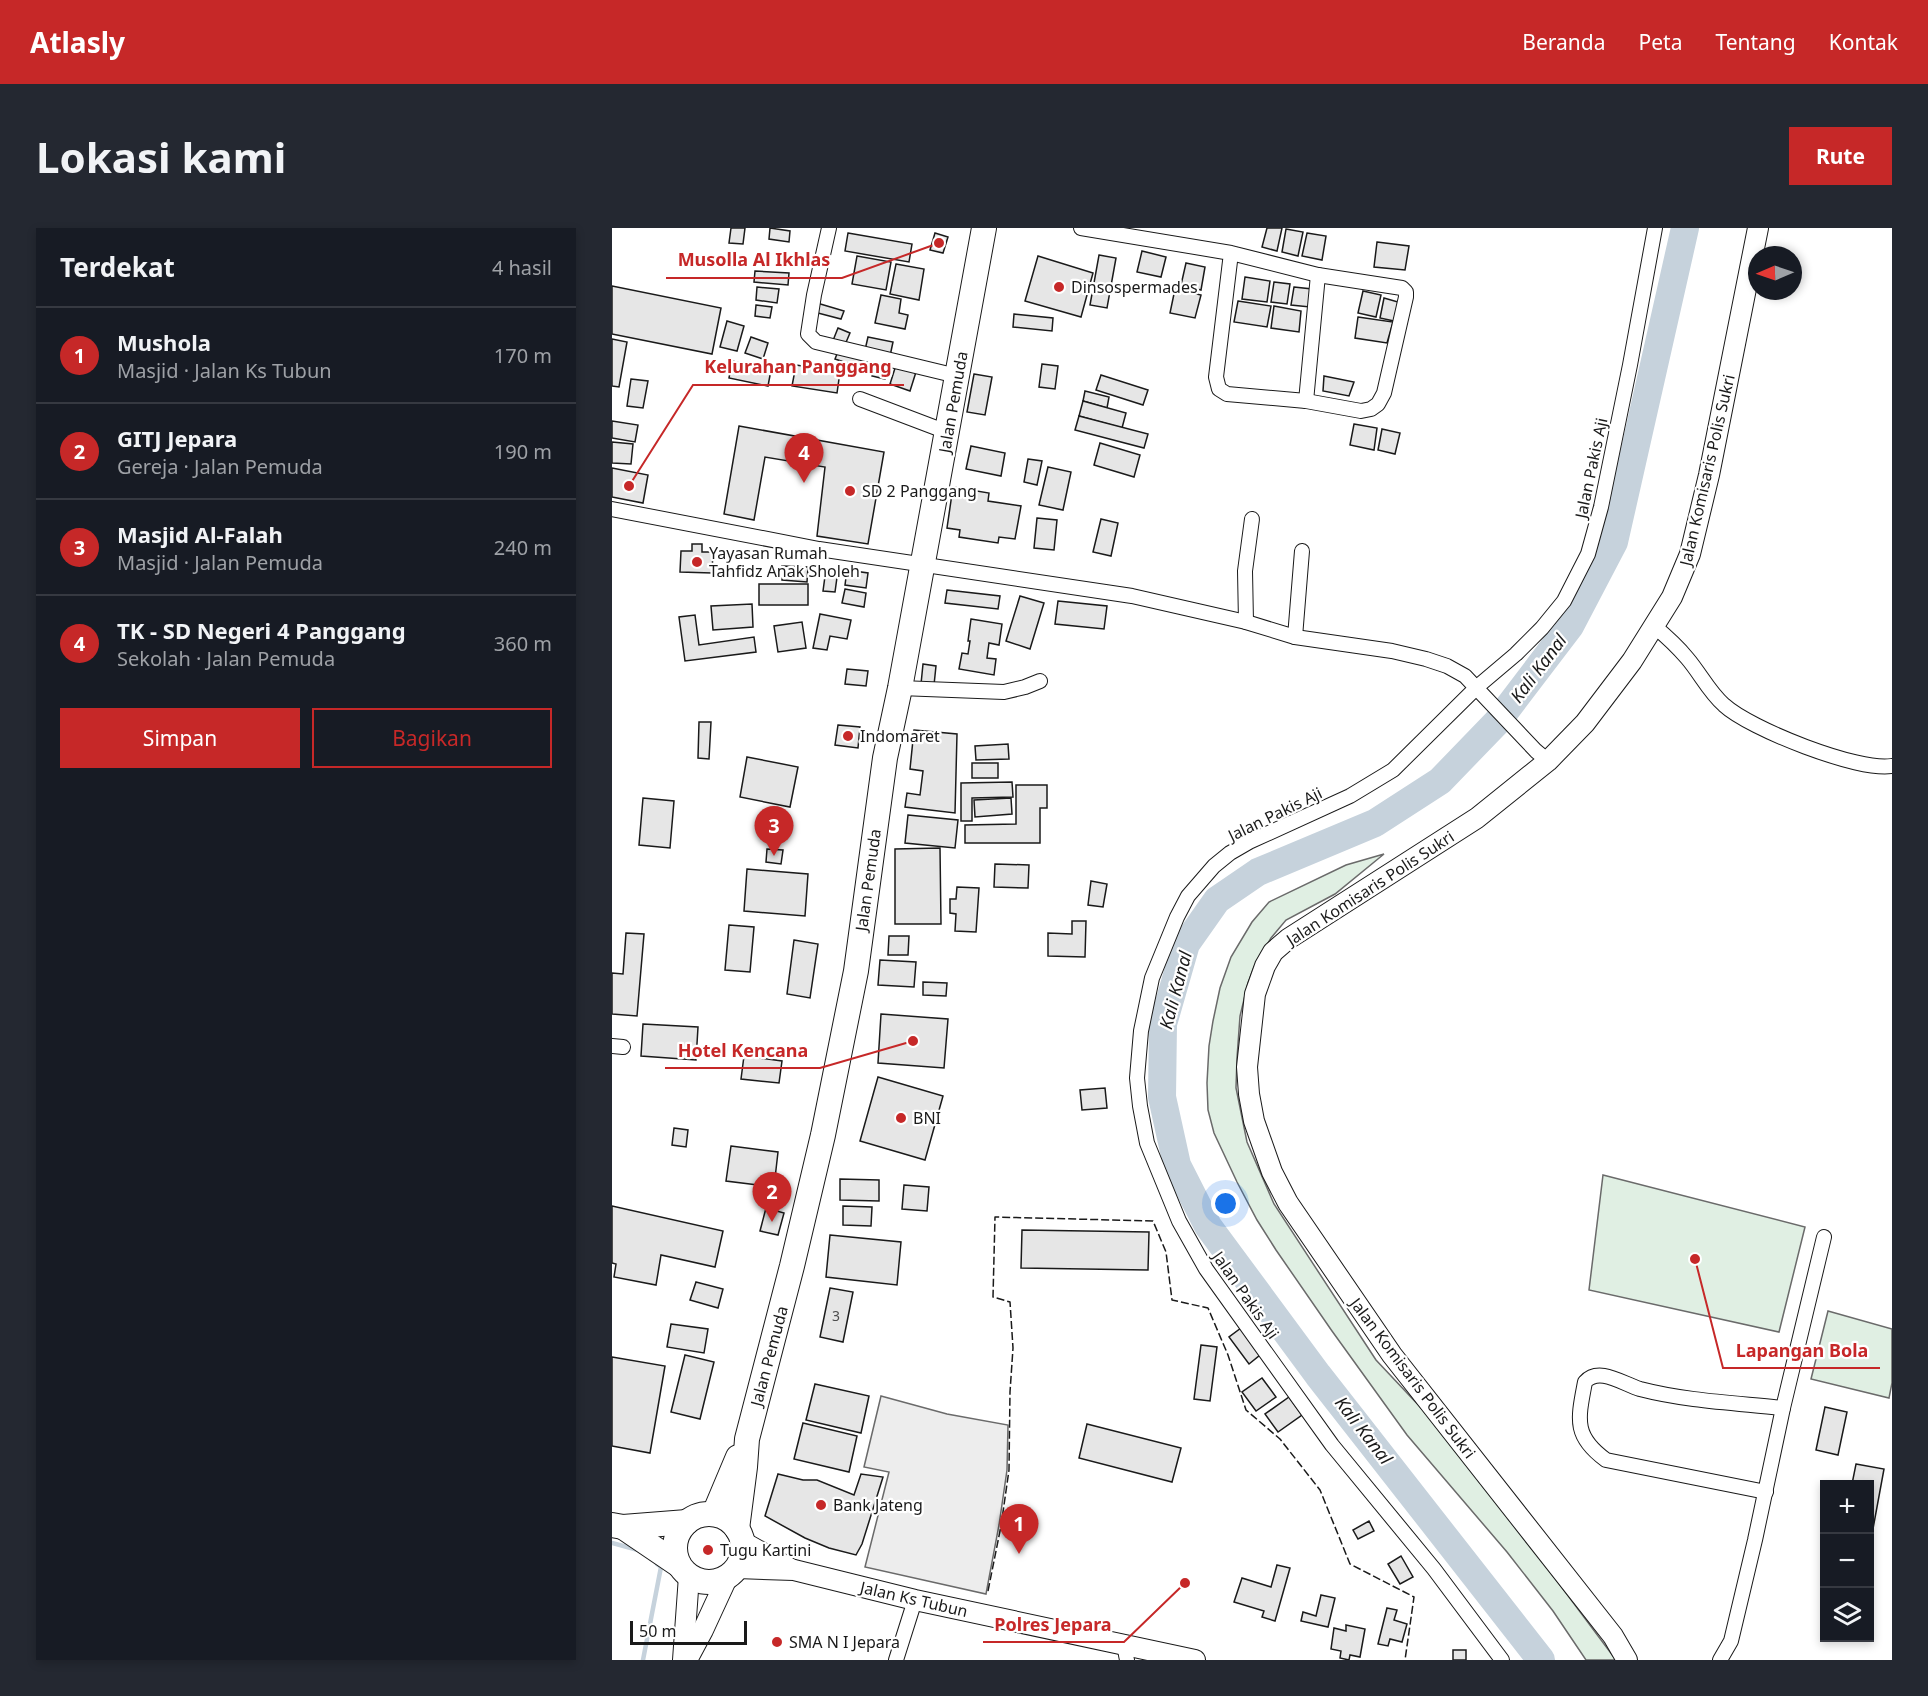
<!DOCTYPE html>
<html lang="id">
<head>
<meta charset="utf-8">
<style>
  :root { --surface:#171b24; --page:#242831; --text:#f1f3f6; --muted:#9ea1a6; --line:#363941; --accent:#c62828 }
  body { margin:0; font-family:"Noto Sans",sans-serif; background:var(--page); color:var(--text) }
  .controls { position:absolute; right:18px; bottom:18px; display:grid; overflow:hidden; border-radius:0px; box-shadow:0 3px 9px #0003 }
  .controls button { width:54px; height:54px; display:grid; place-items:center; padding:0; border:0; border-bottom:2px solid var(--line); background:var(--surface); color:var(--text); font:30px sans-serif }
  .compass { position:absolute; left:1136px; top:18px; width:54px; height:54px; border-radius:50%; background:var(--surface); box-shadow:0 3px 9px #0003; rotate:268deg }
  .scale { position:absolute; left:18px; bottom:15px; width:117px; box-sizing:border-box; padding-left:6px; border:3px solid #1a1a1a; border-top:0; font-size:16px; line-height:21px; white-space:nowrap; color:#1a1a1a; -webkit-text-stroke:4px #fff; paint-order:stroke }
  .you { position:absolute; left:614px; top:976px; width:21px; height:21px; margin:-15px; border:4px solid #fff; border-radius:50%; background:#1a73e8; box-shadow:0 0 0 9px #1a73e833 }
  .badge { display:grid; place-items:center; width:39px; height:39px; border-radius:50%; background:var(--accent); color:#fff; font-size:20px; font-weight:700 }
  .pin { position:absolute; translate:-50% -50px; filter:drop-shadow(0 2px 3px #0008) }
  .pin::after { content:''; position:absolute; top:32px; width:21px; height:18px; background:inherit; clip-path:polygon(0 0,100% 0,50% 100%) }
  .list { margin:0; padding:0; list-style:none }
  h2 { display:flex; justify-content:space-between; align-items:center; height:78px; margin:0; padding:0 24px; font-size:26px }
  h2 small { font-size:20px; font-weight:400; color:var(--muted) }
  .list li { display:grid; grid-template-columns:39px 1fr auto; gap:18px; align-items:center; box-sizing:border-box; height:96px; padding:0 24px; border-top:2px solid var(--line) }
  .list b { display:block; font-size:22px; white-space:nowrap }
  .list p { margin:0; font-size:20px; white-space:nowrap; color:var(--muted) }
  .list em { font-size:20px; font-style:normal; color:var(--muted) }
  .actions { display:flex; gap:12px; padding:18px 24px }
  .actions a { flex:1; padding:14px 0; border:2px solid var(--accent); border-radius:0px; text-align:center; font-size:21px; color:var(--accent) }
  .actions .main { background:var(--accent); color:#fff }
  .icon { flex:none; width:33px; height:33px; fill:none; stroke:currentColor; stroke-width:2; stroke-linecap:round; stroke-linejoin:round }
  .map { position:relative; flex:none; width:1280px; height:1432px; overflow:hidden; border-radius:0px }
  header { display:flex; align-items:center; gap:36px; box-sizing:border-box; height:84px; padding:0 30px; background:var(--accent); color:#fff }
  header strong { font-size:28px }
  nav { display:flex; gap:33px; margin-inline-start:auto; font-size:21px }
  .intro { display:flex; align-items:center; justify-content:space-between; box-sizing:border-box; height:144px; padding:0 36px }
  h1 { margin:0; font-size:42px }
  .button { padding:15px 27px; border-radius:0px; background:var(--accent); color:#fff; font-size:21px; font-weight:700 }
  main { display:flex; gap:36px; padding:0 36px }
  aside { flex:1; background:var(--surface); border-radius:0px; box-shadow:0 3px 9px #0003 }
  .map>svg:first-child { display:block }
  .green { fill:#e0efe3; stroke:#6a6a6a; stroke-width:1.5 }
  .parking { fill:#ededed; stroke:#6a6a6a; stroke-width:1.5 }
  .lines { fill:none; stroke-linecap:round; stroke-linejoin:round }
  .stream { stroke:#c6d2dc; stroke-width:4.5 }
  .river { stroke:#c6d2dc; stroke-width:28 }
  .building { fill:#e6e6e6; stroke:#1a1a1a; stroke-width:1.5 }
  .minor-casing { stroke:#1a1a1a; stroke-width:16 }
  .secondary-casing { stroke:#1a1a1a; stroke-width:22 }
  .trunk-casing { stroke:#1a1a1a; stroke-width:26 }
  .minor { stroke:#fff; stroke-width:14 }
  .secondary { stroke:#fff; stroke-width:20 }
  .trunk { stroke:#fff; stroke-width:24 }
  .fence { stroke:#1a1a1a; stroke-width:1.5; stroke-dasharray:8 3; stroke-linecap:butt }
  .poi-dot { fill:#c62828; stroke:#fff; stroke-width:2 }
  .labels { text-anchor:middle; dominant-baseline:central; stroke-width:4.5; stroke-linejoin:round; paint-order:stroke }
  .number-label { font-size:14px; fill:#4d4d4d }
  .poi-label { font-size:16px; fill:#1a1a1a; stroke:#fff; text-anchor:start }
  .street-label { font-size:16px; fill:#1a1a1a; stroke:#fff }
  .water-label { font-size:18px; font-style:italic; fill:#1a1a1a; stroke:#fff }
  .leader { fill:none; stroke:#c62828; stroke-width:2 }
  .callout-dot { fill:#c62828; stroke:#fff; stroke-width:2 }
  .callout-label { font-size:18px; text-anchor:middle; font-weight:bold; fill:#c62828; stroke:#fff; stroke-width:4.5; stroke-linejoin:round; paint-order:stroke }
</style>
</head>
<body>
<header>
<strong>Atlasly</strong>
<nav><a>Beranda</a><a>Peta</a><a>Tentang</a><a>Kontak</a></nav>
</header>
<div class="intro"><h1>Lokasi kami</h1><a class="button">Rute</a></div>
<main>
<aside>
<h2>Terdekat<small>4 hasil</small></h2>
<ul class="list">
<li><span class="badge">1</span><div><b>Mushola</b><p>Masjid · Jalan Ks Tubun</p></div><em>170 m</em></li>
<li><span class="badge">2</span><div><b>GITJ Jepara</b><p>Gereja · Jalan Pemuda</p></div><em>190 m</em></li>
<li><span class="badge">3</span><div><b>Masjid Al-Falah</b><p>Masjid · Jalan Pemuda</p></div><em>240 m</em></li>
<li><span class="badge">4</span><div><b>TK - SD Negeri 4 Panggang</b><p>Sekolah · Jalan Pemuda</p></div><em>360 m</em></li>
</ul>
<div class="actions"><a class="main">Simpan</a><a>Bagikan</a></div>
</aside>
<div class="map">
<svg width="1280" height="1432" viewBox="0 0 1280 1432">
  <rect width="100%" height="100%" fill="#fff"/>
  <g class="green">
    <polygon points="772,626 723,666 674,692 659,710 642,739 636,755 628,788 625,830 624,860 635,914 662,976 764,1132 812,1183 904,1298 1004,1432 974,1432 941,1383 895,1324 795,1207 720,1103 664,1022 645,992 625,954 602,905 596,882 595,855 597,818 601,793 608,760 619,729 640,694 657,674 734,637"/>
    <polygon points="991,947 1193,999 1167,1104 977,1062"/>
    <polygon points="1216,1083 1280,1101 1280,1155 1277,1170 1199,1151"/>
  </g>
  <polygon class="parking" points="269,1168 335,1186 396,1197 395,1242 387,1297 374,1366 253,1339 277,1244 252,1239"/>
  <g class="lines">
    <g class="stream">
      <polyline points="0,1315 26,1322"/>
      <polyline points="31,1432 49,1339 45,1336"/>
    </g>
    <polyline class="river" points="929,1432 706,1147 596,998 565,937 550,869 551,796 574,716 605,672 646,644 763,595 828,553 885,494 958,398 1002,314 1073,0"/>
  </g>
  <g class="building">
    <polygon points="119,0 133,0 131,16 117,15"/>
    <polygon points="158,0 178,3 177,14 157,11"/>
    <polygon points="655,0 670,0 665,23 650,19"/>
    <polygon points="674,1 691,4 686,28 670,24"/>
    <polygon points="236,5 300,16 297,34 233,23"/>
    <polygon points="323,5 336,9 331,25 318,22"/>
    <polygon points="695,5 714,8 710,32 690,28"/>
    <polygon points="765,14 797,18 793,42 762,39"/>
    <polygon points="530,23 554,29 549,49 525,44"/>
    <polygon points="487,27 504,30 495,80 478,77"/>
    <polygon points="245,28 279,34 274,62 240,56"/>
    <polygon points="426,28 481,45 469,89 413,73"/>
    <polygon points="574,35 593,39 589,62 569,57"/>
    <polygon points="284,36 312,41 307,72 278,66"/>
    <polygon points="143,43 177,45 176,57 142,54"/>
    <polygon points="633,49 658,53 655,74 630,71"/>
    <polygon points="662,54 678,56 675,76 659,74"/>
    <polygon points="0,58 109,80 100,126 0,106"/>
    <polygon points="145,59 167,61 165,75 144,72"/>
    <polygon points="682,59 700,61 698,79 679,77"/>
    <polygon points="563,61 589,67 583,90 558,85"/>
    <polygon points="751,63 769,67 764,89 746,85"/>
    <polygon points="269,67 289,71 287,85 296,87 293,101 263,95"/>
    <polygon points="772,70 786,74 782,93 768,90"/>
    <polygon points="626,73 659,78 655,99 622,94"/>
    <polygon points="205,75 232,83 229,91 202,84"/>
    <polygon points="144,77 160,79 158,90 143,88"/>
    <polygon points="662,78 689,83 687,104 659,100"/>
    <polygon points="402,86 441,90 440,103 401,99"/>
    <polygon points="746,89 781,94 775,115 743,110"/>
    <polygon points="115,93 132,98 125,123 108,119"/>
    <polygon points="226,100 238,105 232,119 220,115"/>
    <polygon points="139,109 156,115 151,131 133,125"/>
    <polygon points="256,109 281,114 278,128 253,122"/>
    <polygon points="0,111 15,114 7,159 0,158"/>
    <polygon points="227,121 259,132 256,142 223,131"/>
    <polygon points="264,130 278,134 273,151 260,148"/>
    <polygon points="120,133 159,142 156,158 117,150"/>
    <polygon points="430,136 446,138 443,161 427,159"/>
    <polygon points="184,137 228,144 225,165 180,158"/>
    <polygon points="284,137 304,144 298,163 278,156"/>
    <polygon points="362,146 380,149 373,187 355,184"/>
    <polygon points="489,147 536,162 531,177 484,162"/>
    <polygon points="712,148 742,154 737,168 711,163"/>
    <polygon points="19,151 36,153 31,180 15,178"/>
    <polygon points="473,163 497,169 495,180 471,173"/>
    <polygon points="471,173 514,185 510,200 467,188"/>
    <polygon points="467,188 536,206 532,220 463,202"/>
    <polygon points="0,193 26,197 23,214 0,210"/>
    <polygon points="742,196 765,200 762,222 738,217"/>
    <polygon points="127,198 272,224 256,316 205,308 213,239 153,229 142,292 112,286"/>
    <polygon points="770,201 788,205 783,226 766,222"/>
    <polygon points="0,214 21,216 19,236 0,235"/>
    <polygon points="488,215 528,227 522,249 482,237"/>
    <polygon points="359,218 393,225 389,248 354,241"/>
    <polygon points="416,231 430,233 425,257 412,254"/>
    <polygon points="436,239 459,244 451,282 427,277"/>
    <polygon points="0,240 36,247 31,275 0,269"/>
    <polygon points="341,259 377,265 376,273 409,278 403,311 387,309 386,315 347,309 348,302 335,300"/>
    <polygon points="425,290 445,292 442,322 422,320"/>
    <polygon points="489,291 506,295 499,328 481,324"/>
    <polygon points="80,316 90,316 90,324 101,324 100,345 68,344 69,323 80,323"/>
    <polygon points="170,338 196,339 195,354 170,352"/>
    <polygon points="214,341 226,342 223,364 211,363"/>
    <polygon points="235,342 256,345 254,360 233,357"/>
    <rect x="147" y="356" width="49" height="21"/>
    <polygon points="233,361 254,365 252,379 230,375"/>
    <polygon points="335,362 388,368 386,381 333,375"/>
    <polygon points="408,368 432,375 418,421 394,413"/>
    <polygon points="446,373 495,378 492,401 443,396"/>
    <polygon points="140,376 141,399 101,402 99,378"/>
    <polygon points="208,386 239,392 235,411 218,408 215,422 201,420"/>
    <polygon points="83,387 87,417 142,409 144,424 73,433 67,389"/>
    <polygon points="359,391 390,396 387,417 377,415 375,430 384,431 382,447 347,441 350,425 356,426 358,413 356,413"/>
    <polygon points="190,394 194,420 166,424 162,398"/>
    <polygon points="311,436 324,438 322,457 309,456"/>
    <polygon points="235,441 256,443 254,458 233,456"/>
    <polygon points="87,494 99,494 97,531 86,530"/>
    <polygon points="226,497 248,499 246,520 223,517"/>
    <polygon points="302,502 345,506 343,585 293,579 295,565 308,567 311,543 298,541"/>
    <polygon points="396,516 397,531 364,532 363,518"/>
    <polygon points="135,529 186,539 178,579 128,569"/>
    <rect x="360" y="535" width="26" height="15"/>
    <polygon points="400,554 401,569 360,570 360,593 349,593 349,555"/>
    <polygon points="404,557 435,557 435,580 428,580 428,615 353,615 353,597 404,596"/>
    <polygon points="31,570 62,573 58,620 27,617"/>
    <polygon points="399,570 400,586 363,589 362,572"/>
    <polygon points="296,587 346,592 343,620 293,615"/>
    <polygon points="328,620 329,696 283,696 283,621"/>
    <polygon points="155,621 171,622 169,636 154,634"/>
    <polygon points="383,636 417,637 416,660 382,659"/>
    <polygon points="135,641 196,646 193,688 132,683"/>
    <polygon points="479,653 495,656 491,679 476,677"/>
    <polygon points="345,659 367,660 364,704 343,703 344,686 338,685 338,671 344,671"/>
    <polygon points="460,693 474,693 473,729 436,728 436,705 460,706"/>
    <polygon points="117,697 142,699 138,744 113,742"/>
    <polygon points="14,705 32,706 25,788 0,786 0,745 11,746"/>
    <polygon points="277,708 297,708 296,727 276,727"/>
    <polygon points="182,712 206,716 198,770 175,766"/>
    <polygon points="268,732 304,734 302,759 266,757"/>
    <polygon points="311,754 335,755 334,768 311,767"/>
    <polygon points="269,786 336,791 332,840 266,835"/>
    <polygon points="31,796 86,799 84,832 29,828"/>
    <polygon points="132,828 170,833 167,855 129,851"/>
    <polygon points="266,849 331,868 313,932 248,913"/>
    <polygon points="493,860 495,880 470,882 468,862"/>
    <polygon points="62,900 76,902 74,919 60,917"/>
    <polygon points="119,918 166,924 162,959 114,953"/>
    <polygon points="228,951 267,952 267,973 228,972"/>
    <polygon points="292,957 317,959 315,983 290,981"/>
    <polygon points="0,978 111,1003 103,1039 49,1027 44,1057 2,1049 4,1036 0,1035"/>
    <polygon points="231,978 260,979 259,998 231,997"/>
    <polygon points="154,980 172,985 166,1007 148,1003"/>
    <polygon points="410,1002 537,1004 536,1042 409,1040"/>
    <polygon points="218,1007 289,1014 285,1057 214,1049"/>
    <polygon points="84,1054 111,1061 106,1080 78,1072"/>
    <polygon points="218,1060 241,1064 231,1114 208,1109"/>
    <polygon points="59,1096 96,1101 92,1125 55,1119"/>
    <polygon points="629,1100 648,1127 637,1136 617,1109"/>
    <polygon points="589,1117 605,1119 598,1173 582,1171"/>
    <polygon points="73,1127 102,1134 88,1191 59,1184"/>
    <polygon points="0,1129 53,1138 38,1225 0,1218"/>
    <polygon points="650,1150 664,1169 644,1183 630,1164"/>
    <polygon points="203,1156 257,1168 249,1205 194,1192"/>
    <polygon points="677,1169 690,1187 666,1204 653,1186"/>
    <polygon points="1213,1179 1235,1184 1226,1227 1204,1222"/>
    <polygon points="191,1195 245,1208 237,1244 182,1231"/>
    <polygon points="475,1196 569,1220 560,1254 467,1230"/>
    <polygon points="1244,1236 1272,1241 1258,1317 1258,1256 1240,1256"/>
    <polygon points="166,1246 191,1252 205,1252 242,1267 249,1246 271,1249 250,1316 244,1327 217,1320 193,1310 153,1288"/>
    <polygon points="757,1293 762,1303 746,1311 741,1302"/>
    <polygon points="789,1328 801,1349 788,1356 776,1336"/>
    <polygon points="665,1337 678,1340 663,1393 650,1389 652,1383 622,1374 630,1350 659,1359"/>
    <polygon points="709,1367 723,1370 716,1399 689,1393 691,1384 704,1388"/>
    <polygon points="775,1380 785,1382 782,1392 795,1396 790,1414 778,1411 776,1418 766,1416"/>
    <polygon points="734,1397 753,1401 748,1429 738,1427 737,1432 728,1430 729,1423 719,1421 722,1400 734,1403"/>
    <rect x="841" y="1422" width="13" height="10"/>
  </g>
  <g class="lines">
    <defs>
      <g id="minor">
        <polyline points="217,0 202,67 196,106 204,114 345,148"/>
        <polyline points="469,0 619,25 706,47 790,60 794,64 794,69 772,165 766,176 759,181 749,183 694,173 615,166 607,161 604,149 619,25"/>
        <polyline points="248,171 335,204"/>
        <polyline points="694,173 706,47"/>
        <polyline points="0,281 207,321 520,368 634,394 683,409 780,423 814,431 835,438 853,448 924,523 936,533"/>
        <polyline points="634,394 633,343 640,291"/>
        <path d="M 1042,398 C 1054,408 1065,418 1075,430 C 1088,445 1097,464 1112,477 C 1138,501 1247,544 1280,538"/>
        <polyline points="683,409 690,323"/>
        <polyline points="288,460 392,464 413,459 428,453"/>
        <polyline points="0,818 11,819"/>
        <path d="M 1154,1264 L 994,1232 C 961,1208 966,1191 973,1154 C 987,1138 1011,1156 1028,1161 C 1074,1173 1124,1175 1171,1180"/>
        <polyline points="512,1417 515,1432"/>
        <polyline points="284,1432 303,1372"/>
        <polyline points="890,1432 822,1341 720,1217 594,1041 567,993 535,915 528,878 525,850 529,803 540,750 565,689 576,668 602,638 618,625 637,614 738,568 781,542 865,459 904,426 930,400 952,373 976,326 989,279 1018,137 1043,0"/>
        <polyline points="1108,1432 1119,1413 1143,1312 1171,1180 1212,1009"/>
      </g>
      <g id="secondary">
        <polyline points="131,1314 179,1341"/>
        <polyline points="125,1340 182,1342 303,1372 583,1432"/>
        <polyline points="71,1432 77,1348"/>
        <polyline points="75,1432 91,1402 115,1350"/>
        <polyline points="1015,1432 1001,1408 780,1127 676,975 660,944 642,893 637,866 635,839 643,766 653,738 661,724 676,711 865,590 936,533 973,495 1020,433 1060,369 1078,326 1097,247 1146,0"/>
      </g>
      <g id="trunk">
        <polyline points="102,1286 126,1229"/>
        <circle cx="97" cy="1320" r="34"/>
        <polyline points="0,1297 11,1299 75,1294"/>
        <polyline points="11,1299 67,1337"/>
        <polyline points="125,1301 133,1239 135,1211 180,1038 211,907 244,743 273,530 288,460 372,0"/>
      </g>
    </defs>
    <use href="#minor" class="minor-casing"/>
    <use href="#secondary" class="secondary-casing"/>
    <use href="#trunk" class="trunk-casing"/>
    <use href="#minor" class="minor"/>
    <use href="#secondary" class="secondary"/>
    <use href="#trunk" class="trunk"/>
    <polyline class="fence" points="376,1363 389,1298 397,1242 398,1164 401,1120 398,1074 381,1069 383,989 541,993 554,1024 560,1072 596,1080 616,1127 634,1182 668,1211 708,1262 738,1336 802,1369 793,1432"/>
  </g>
  <g class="poi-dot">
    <circle cx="447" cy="59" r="6"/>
    <circle cx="238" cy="263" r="6"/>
    <circle cx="85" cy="334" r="6"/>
    <circle cx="236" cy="508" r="6"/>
    <circle cx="289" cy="890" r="6"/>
    <circle cx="209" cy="1277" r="6"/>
    <circle cx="96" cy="1322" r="6"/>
    <circle cx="165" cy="1414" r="6"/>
  </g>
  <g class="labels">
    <g class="number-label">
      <text x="224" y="1087">3</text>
    </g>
    <g class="poi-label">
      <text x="459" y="59">Dinsospermades</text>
      <text x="250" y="263">SD 2 Panggang</text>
      <text x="97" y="325">Yayasan Rumah<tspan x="97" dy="18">Tahfidz Anak Sholeh</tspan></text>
      <text x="248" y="508">Indomaret</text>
      <text x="301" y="890">BNI</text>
      <text x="221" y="1277">Bank Jateng</text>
      <text x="108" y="1322">Tugu Kartini</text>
      <text x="177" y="1414">SMA N I Jepara</text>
    </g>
    <g class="street-label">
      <text transform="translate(341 174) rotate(-80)">Jalan Pemuda</text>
      <text transform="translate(979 240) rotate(-78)">Jalan Pakis Aji</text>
      <text transform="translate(1095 242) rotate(-77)">Jalan Komisaris Polis Sukri</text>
      <text transform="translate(663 586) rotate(-26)">Jalan Pakis Aji</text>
      <text transform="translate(256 652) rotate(-82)">Jalan Pemuda</text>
      <text transform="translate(758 660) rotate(-33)">Jalan Komisaris Polis Sukri</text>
      <text transform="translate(634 1067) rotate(55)">Jalan Pakis Aji</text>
      <text transform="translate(157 1128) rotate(-75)">Jalan Pemuda</text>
      <text transform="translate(801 1150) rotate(53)">Jalan Komisaris Polis Sukri</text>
      <text transform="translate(302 1371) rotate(13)">Jalan Ks Tubun</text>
    </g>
    <g class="water-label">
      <text transform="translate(926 440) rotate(-53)">Kali Kanal</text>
      <text transform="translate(563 762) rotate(-75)">Kali Kanal</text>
      <text transform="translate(752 1202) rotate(52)">Kali Kanal</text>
    </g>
  </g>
  <path class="leader" d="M327 15L230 50H54M17 258L81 157H292M301 813L208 840H53M1083 1031L1111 1140H1268M573 1355L512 1414H371"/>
  <g class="callout-dot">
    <circle cx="327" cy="15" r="6"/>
    <circle cx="17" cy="258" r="6"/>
    <circle cx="301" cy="813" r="6"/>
    <circle cx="1083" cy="1031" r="6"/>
    <circle cx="573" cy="1355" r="6"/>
  </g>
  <g class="callout-label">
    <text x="142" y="38">Musolla Al Ikhlas</text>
    <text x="186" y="145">Kelurahan Panggang</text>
    <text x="131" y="829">Hotel Kencana</text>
    <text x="1190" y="1129">Lapangan Bola</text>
    <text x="441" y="1403">Polres Jepara</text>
  </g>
</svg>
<div class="controls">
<button>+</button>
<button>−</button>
<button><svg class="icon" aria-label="layers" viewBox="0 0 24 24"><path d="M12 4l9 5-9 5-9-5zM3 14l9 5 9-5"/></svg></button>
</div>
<svg class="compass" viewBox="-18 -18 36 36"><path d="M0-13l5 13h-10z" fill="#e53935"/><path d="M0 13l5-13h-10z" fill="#9ea1a6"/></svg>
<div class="scale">50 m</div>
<div class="you"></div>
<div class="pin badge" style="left:407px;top:1326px">1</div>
<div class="pin badge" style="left:160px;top:994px">2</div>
<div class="pin badge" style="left:162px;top:628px">3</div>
<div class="pin badge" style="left:192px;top:255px">4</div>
</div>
</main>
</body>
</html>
